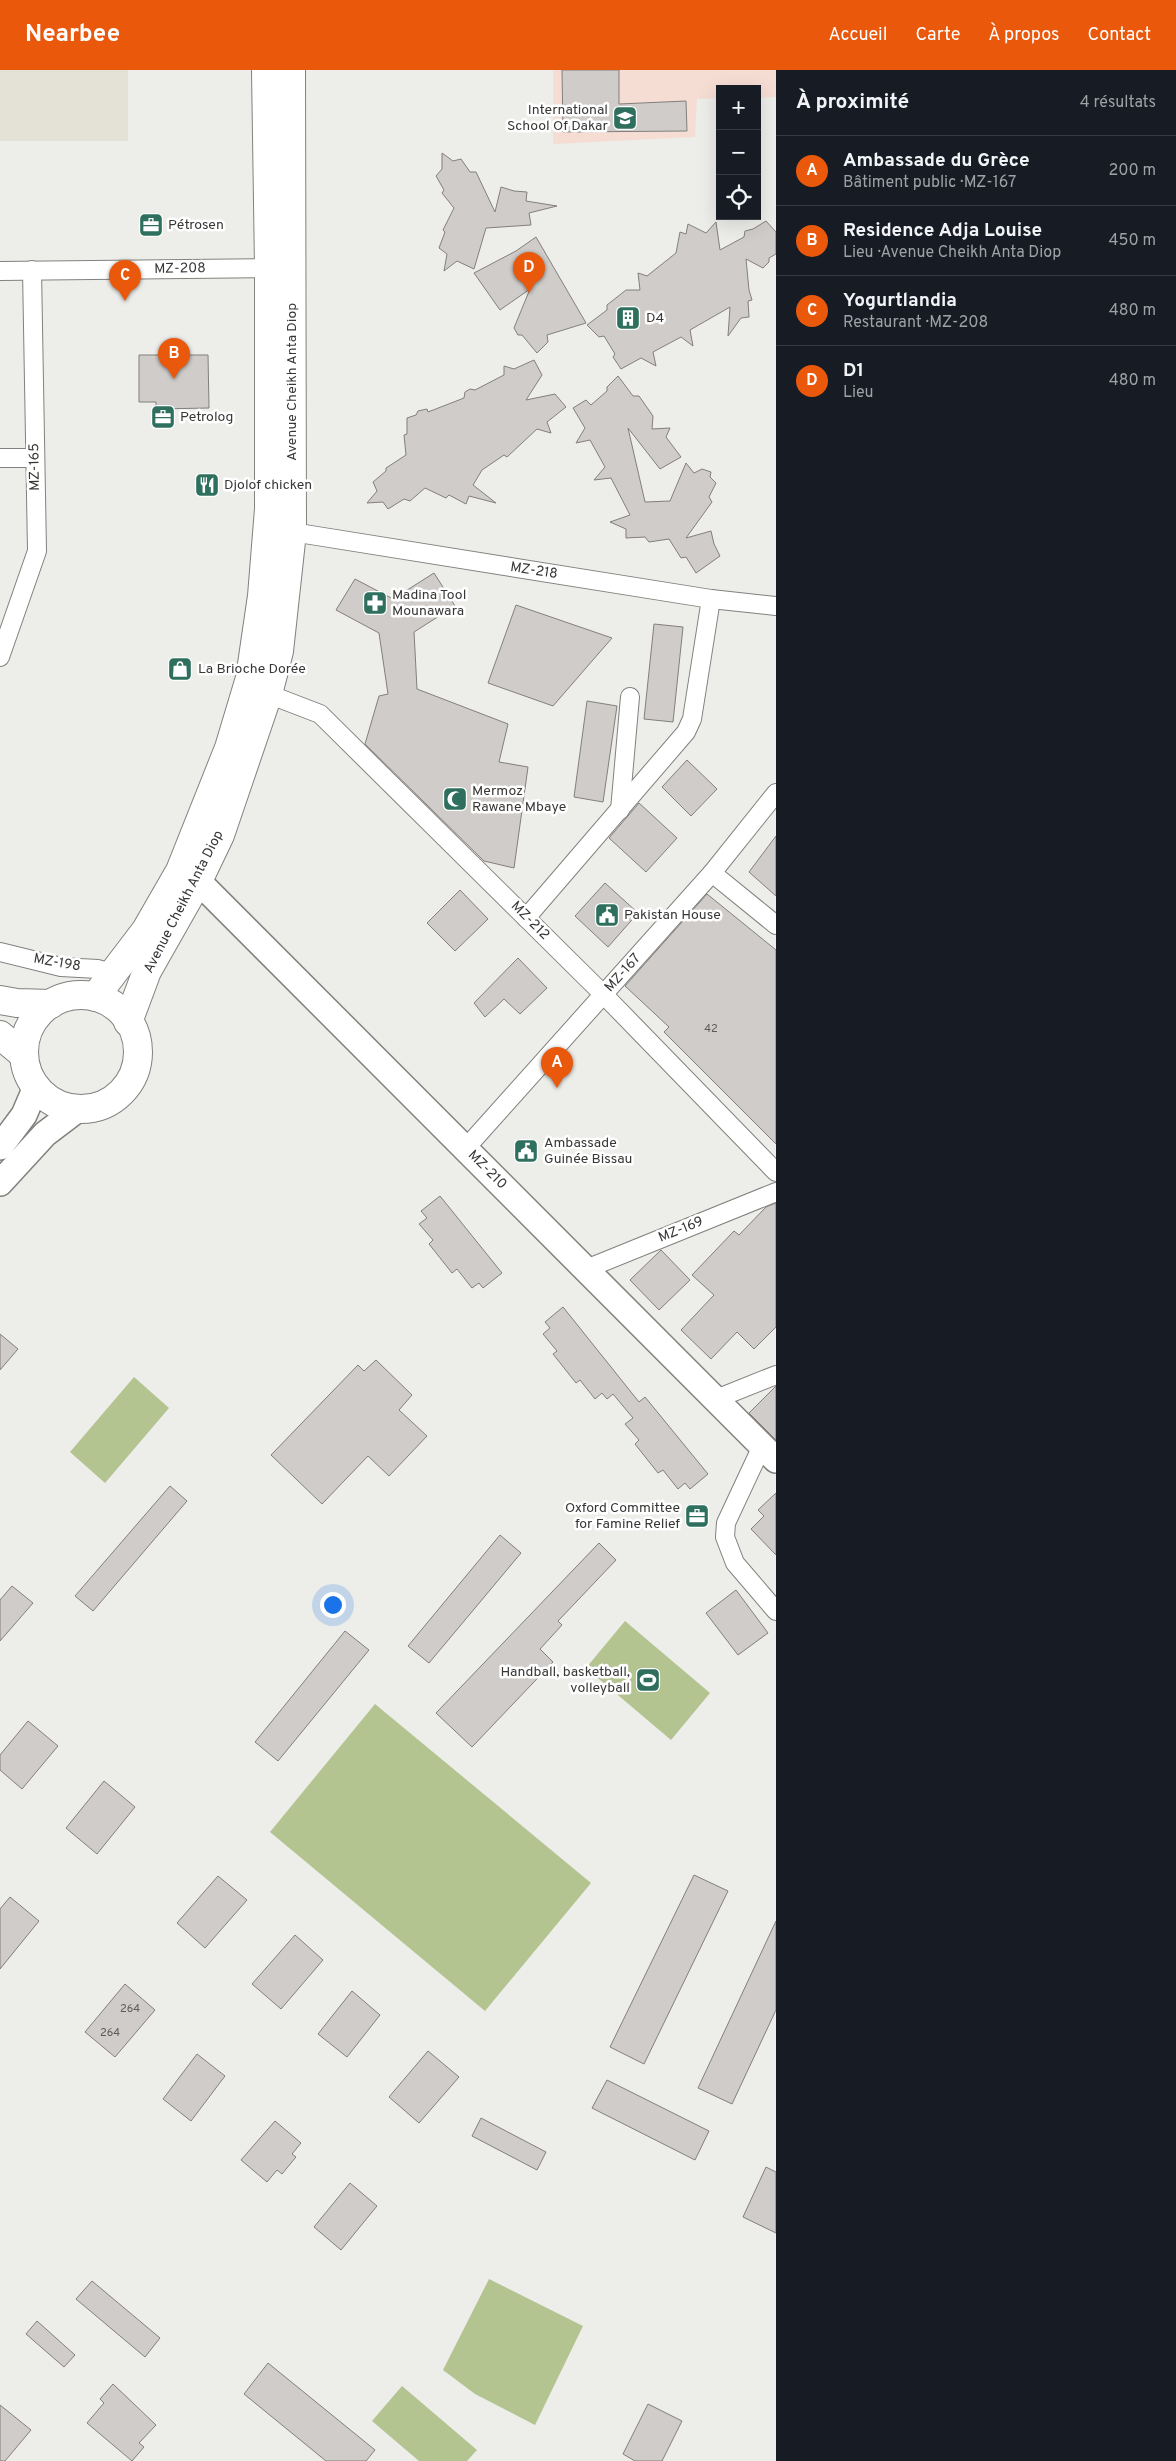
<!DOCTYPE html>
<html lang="fr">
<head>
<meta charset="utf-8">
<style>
  :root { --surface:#171b24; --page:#20242c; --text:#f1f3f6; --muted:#9ea1a6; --line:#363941; --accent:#ea580c }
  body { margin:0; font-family:Overpass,sans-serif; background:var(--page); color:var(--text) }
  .controls { position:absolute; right:15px; top:15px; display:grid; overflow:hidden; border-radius:0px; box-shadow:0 5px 20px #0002 }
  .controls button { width:45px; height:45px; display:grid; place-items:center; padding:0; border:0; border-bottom:1px solid var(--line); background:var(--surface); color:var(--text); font:25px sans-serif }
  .you { position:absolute; left:332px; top:1534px; width:18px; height:18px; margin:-12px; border:4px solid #fff; border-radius:50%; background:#1a73e8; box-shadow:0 0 0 8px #1a73e833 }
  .badge { display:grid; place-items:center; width:32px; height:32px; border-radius:50%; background:var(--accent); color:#fff; font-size:16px; font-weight:700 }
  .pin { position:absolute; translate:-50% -41px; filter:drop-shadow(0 1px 2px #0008) }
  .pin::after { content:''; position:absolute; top:26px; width:18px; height:15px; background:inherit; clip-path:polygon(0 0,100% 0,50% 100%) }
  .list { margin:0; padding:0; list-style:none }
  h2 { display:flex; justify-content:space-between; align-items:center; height:65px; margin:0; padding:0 20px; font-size:21px }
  h2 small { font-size:16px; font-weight:400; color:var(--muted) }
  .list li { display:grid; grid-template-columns:32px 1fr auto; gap:15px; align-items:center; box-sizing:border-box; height:70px; padding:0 20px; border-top:1px solid var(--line) }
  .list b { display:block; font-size:19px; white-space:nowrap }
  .list p { margin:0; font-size:16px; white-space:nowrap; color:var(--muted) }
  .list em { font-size:16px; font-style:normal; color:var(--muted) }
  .icon { flex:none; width:28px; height:28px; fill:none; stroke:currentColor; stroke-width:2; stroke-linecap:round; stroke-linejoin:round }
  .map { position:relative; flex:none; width:776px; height:2391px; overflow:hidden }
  header { display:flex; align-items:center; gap:30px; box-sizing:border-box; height:70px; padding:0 25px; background:var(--accent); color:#fff }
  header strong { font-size:24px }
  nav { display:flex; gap:28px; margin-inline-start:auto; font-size:18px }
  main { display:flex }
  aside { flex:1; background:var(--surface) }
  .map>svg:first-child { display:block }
  .built { fill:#e4e1d7 }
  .education { fill:#f5ddd4 }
  .green { fill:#b3c491 }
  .building { fill:#cfccc9; stroke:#827f7d }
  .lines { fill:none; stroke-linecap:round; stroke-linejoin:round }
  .street-casing { stroke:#82817e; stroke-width:20 }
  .secondary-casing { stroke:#82817e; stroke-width:28 }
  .primary-casing { stroke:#82817e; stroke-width:30 }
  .street { stroke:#fff; stroke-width:18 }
  .secondary { stroke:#fff; stroke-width:25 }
  .primary { stroke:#fff; stroke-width:28 }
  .labels { text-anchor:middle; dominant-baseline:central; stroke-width:5; stroke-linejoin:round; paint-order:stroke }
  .number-label { font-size:11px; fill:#5e5c5b }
  .poi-label { font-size:14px; fill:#383736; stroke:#fff; text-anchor:start }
  .street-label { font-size:14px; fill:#383736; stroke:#fff }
</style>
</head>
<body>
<header>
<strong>Nearbee</strong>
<nav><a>Accueil</a><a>Carte</a><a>À propos</a><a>Contact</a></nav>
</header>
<main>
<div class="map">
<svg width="776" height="2391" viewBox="0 0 776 2391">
  <rect width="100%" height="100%" fill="#edede9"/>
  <rect class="built" x="0" y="0" width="128" height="71"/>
  <polygon class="education" points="553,0 776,0 776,27 757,28 757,19 720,19 720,28 697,29 695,67 553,74"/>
  <g class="green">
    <polygon points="134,1307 169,1338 105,1413 70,1382"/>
    <polygon points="625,1551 710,1623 671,1670 586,1598"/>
    <polygon points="375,1634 591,1813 485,1941 270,1762"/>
    <polygon points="489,2209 583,2256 535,2355 475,2324 443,2300"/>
    <polygon points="402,2316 477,2380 467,2391 419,2391 372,2351"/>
  </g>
  <g class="building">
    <polygon points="562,0 619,0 619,34 686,31 687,61 563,62"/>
    <polygon points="442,83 453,91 461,89 470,102 476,102 495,142 501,117 514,121 527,122 526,131 557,136 529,143 531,155 486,158 474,199 457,191 444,201 447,184 439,178 445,162 443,160 454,138 442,123 444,120 436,106 442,99"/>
    <polygon points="766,151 776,162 776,184 769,188 769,192 763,198 746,189 749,220 752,230 748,231 749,247 741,248 728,266 730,237 690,260 693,276 681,267 653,282 656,296 641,288 621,299 613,287 615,284 604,266 599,267 587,255 607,240 607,235 626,220 640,220 638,203 647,206 676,183 680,162 686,164 688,154 706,163 716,152 720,180 744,167 745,161 753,159"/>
    <polygon points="536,167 586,253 547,265 548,272 537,283 522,265 518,265 514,258 530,219 500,240 474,203 516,181"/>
    <polygon points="139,285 208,285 209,338 156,339 156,332 139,332"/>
    <polygon points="534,290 542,305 526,330 555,324 566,337 547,352 551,363 537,359 507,387 504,385 482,400 473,415 496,433 469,426 466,434 449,425 446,428 425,418 410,431 404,429 388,439 383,432 367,433 377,421 373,412 386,401 386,398 406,385 404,365 407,364 407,348 416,345 418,341 427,339 428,342 464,328 465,322 470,319 475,320 504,305 504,296 514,299"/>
    <polygon points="618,306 633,326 639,326 653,346 652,359 670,358 666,367 681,387 660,399 628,358 645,432 670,431 686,393 694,403 702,399 711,402 710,407 716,413 709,427 712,432 686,468 711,461 714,474 720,486 696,503 686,487 681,488 669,469 649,472 645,467 626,468 626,459 610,452 630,445 611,408 594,410 605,397 590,370 576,373 585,358 573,338 586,330 591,335 607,321 607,317"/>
    <polygon points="434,503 455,536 414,562 417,619 508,654 499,692 528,697 514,798 484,791 365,674 379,626 388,624 379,563 336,540 355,509 393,529"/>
    <polygon points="516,535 612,568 553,636 488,613"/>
    <polygon points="654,554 683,557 673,652 644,649"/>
    <polygon points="587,631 617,636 603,732 574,727"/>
    <polygon points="687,690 717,719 691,746 662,717"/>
    <polygon points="639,733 677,768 646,802 609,768"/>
    <polygon points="776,766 776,826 749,802"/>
    <polygon points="605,813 638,843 608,877 575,846"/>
    <polygon points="460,820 488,849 455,881 427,853"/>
    <polygon points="707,824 776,880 776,1074 664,962 669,957 625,916"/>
    <polygon points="518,888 547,918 520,944 504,929 485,947 474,933"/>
    <polygon points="440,1126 502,1203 483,1218 479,1213 472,1218 457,1199 452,1203 429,1174 433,1170 419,1154 427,1148 421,1141"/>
    <polygon points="776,1133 776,1257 754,1279 737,1262 711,1289 681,1260 714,1225 692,1205 734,1161 739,1165 766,1137"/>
    <polygon points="661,1180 690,1210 659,1240 630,1210"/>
    <polygon points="563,1237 639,1332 645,1327 708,1404 690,1419 685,1413 678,1419 663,1400 658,1403 635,1374 639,1370 625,1354 633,1348 613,1324 607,1329 602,1323 595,1329 580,1310 576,1313 553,1284 557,1281 543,1264 550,1258 545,1252"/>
    <polygon points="0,1264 18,1279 0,1300"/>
    <polygon points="376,1290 412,1325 399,1340 427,1366 389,1406 368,1386 322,1434 271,1385 358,1295 364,1301"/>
    <polygon points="776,1316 776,1370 749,1343"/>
    <polygon points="170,1416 187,1431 93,1541 75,1526"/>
    <polygon points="776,1423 776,1485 751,1459 764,1446 758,1440"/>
    <polygon points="500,1465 521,1483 429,1593 408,1576"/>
    <polygon points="599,1473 616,1490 558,1551 562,1555 540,1579 553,1592 472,1677 436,1643"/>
    <polygon points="12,1516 33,1533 0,1571 0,1530"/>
    <polygon points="736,1520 768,1563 738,1585 706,1543"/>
    <polygon points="345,1561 369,1580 278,1691 255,1672"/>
    <polygon points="28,1651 58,1676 22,1719 0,1700 0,1685"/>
    <polygon points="104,1711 135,1737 97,1784 66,1758"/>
    <polygon points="694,1805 728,1821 644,1994 610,1977"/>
    <polygon points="218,1806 247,1830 205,1878 177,1853"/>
    <polygon points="10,1827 39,1851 0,1899 0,1839"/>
    <polygon points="776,1851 776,1940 732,2034 698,2018"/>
    <polygon points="295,1865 323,1890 281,1939 252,1914"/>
    <polygon points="125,1914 155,1940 115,1987 85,1962"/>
    <polygon points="352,1921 380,1945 347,1987 318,1964"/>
    <polygon points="428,1981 459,2007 419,2053 389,2027"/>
    <polygon points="197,1984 225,2006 191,2051 163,2029"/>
    <polygon points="607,2010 709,2061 695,2090 592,2038"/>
    <polygon points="481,2048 546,2082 537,2100 472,2066"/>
    <polygon points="275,2051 301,2073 292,2084 296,2087 282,2104 277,2100 267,2112 241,2090"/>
    <polygon points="766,2097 776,2102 776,2163 743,2147"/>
    <polygon points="350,2113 377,2136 341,2180 314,2157"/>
    <polygon points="92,2211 160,2268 145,2287 76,2229"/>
    <polygon points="37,2251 75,2285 64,2297 26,2264"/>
    <polygon points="268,2293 375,2380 366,2391 326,2391 244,2324"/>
    <polygon points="113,2314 156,2355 139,2373 144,2377 132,2391 87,2353 104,2333 100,2329"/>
    <polygon points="648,2334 682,2351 662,2391 635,2391 623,2384"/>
    <polygon points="0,2335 31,2360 5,2391 0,2391"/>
  </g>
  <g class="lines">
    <defs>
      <g id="street">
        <polyline points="0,201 269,198"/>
        <polyline points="0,388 35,388"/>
        <polyline points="292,462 711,529 776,536"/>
        <polyline points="0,587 37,481 32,200"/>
        <polyline points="268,624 320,644 604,925 776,1102"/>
        <polyline points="620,740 630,627"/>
        <polyline points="712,803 776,855"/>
        <polyline points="526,848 686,662 692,649 711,529"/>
        <polyline points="0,882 61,897 98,899 114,904"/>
        <polyline points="465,1079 712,803 776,723"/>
        <polyline points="586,1199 776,1122"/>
        <polyline points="716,1329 776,1305"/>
        <polyline points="762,1376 726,1453 725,1467 735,1493 776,1541"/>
      </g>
      <g id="secondary">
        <polyline points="198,811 776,1390"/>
        <polyline points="0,1077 24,1045 36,1017"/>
        <polyline points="0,1113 45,1064 78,1039"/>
      </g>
      <g id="primary">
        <circle cx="81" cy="982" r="57"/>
        <polyline points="95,927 146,860 180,801 229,678 250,608 262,526 269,439 269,198 266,0"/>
        <polyline points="0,930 17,933 51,934"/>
        <polyline points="128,952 147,901 198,811 220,765 268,624 279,581 292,462 291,0"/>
        <polyline points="0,965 24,985"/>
      </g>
    </defs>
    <use href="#street" class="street-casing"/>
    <use href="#secondary" class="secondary-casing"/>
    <use href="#primary" class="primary-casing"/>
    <use href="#street" class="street"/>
    <use href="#secondary" class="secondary"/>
    <use href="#primary" class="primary"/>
  </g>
  <defs>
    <symbol id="school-square" viewBox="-11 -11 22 22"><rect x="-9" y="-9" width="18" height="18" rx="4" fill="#2e6f5e" stroke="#fff"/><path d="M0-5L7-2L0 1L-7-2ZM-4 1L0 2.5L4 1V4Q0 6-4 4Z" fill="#fff"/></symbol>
    <symbol id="office-square" viewBox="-11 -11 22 22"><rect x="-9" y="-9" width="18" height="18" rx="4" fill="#2e6f5e" stroke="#fff"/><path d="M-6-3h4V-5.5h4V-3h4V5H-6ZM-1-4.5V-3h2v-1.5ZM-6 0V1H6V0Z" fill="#fff"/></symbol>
    <symbol id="building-square" viewBox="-11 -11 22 22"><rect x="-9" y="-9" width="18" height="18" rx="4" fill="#2e6f5e" stroke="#fff"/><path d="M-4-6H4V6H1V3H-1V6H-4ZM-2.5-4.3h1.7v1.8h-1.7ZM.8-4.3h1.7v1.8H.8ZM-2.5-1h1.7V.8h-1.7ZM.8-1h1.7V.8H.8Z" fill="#fff"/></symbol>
    <symbol id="restaurant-square" viewBox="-11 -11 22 22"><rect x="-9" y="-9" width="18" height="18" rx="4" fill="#2e6f5e" stroke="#fff"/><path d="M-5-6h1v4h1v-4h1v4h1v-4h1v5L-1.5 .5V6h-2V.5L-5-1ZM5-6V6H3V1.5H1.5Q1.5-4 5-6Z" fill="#fff"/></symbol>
    <symbol id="pharmacy-square" viewBox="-11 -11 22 22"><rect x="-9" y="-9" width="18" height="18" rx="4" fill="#2e6f5e" stroke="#fff"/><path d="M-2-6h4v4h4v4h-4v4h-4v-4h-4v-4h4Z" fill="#fff"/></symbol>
    <symbol id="shop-square" viewBox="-11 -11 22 22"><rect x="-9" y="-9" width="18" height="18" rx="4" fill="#2e6f5e" stroke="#fff"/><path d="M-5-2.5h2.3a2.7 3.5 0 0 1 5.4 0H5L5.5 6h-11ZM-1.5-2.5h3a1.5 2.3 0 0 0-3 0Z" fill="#fff"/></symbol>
    <symbol id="mosque-square" viewBox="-11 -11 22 22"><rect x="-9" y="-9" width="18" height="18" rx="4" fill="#2e6f5e" stroke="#fff"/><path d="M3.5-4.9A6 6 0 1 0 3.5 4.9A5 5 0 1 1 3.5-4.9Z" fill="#fff"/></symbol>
    <symbol id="civic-square" viewBox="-11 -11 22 22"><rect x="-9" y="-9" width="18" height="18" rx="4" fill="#2e6f5e" stroke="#fff"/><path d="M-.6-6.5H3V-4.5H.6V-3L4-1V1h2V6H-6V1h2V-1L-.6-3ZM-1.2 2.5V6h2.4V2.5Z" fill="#fff"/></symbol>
    <symbol id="stadium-square" viewBox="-11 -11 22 22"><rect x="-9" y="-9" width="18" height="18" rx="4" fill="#2e6f5e" stroke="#fff"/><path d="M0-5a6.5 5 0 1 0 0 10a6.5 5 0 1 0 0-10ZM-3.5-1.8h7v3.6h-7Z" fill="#fff"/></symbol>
  </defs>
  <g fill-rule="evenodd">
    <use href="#school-square" x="611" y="34" width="28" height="28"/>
    <use href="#office-square" x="137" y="141" width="28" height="28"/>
    <use href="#building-square" x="614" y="234" width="28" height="28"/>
    <use href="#office-square" x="149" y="333" width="28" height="28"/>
    <use href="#restaurant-square" x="193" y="401" width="28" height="28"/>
    <use href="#pharmacy-square" x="361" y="519" width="28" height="28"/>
    <use href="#shop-square" x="166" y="585" width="28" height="28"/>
    <use href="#mosque-square" x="441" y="715" width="28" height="28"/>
    <use href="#civic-square" x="593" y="831" width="28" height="28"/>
    <use href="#civic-square" x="512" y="1067" width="28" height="28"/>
    <use href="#office-square" x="683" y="1432" width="28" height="28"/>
    <use href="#stadium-square" x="634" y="1596" width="28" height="28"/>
  </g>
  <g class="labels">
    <g class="number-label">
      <text x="711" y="959">42</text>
      <text x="130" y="1939">264</text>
      <text x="110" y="1963">264</text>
    </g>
    <g class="poi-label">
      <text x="608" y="40" text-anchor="end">International<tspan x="608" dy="16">School Of Dakar</tspan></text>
      <text x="168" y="155">Pétrosen</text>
      <text x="646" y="248">D4</text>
      <text x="180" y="347">Petrolog</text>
      <text x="224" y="415">Djolof chicken</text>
      <text x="392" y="525">Madina Tool<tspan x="392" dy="16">Mounawara</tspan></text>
      <text x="198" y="599">La Brioche Dorée</text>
      <text x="472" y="721">Mermoz<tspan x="472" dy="16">Rawane Mbaye</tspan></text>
      <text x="624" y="845">Pakistan House</text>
      <text x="544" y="1073">Ambassade<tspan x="544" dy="16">Guinée Bissau</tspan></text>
      <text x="680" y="1438" text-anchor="end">Oxford Committee<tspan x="680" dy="16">for Famine Relief</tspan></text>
      <text x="630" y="1602" text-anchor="end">Handball, basketball,<tspan x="630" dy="16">volleyball</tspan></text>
    </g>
    <g class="street-label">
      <text transform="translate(180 199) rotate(-1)">MZ-208</text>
      <text transform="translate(292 312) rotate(-90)">Avenue Cheikh Anta Diop</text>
      <text transform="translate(35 397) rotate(-91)">MZ-165</text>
      <text transform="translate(534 501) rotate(9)">MZ-218</text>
      <text transform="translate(184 832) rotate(-63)">Avenue Cheikh Anta Diop</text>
      <text transform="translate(530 851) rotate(45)">MZ-212</text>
      <text transform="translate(57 893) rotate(10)">MZ-198</text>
      <text transform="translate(623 903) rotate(-48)">MZ-167</text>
      <text transform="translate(487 1100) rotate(45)">MZ-210</text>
      <text transform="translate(681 1160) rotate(-22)">MZ-169</text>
    </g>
  </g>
</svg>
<div class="controls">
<button>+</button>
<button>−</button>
<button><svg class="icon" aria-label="locate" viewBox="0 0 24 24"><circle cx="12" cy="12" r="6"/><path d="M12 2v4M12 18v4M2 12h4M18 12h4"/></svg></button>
</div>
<div class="you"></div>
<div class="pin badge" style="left:557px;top:1018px">A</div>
<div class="pin badge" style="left:174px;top:309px">B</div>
<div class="pin badge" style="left:125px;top:231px">C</div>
<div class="pin badge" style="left:529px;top:223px">D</div>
</div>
<aside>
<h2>À proximité<small>4 résultats</small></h2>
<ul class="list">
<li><span class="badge">A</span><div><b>Ambassade du Grèce</b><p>Bâtiment public · MZ-167</p></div><em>200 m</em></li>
<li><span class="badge">B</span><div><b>Residence Adja Louise</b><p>Lieu · Avenue Cheikh Anta Diop</p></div><em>450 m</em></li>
<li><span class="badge">C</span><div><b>Yogurtlandia</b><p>Restaurant · MZ-208</p></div><em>480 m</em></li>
<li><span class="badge">D</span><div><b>D1</b><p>Lieu</p></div><em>480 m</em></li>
</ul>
</aside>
</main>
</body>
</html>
